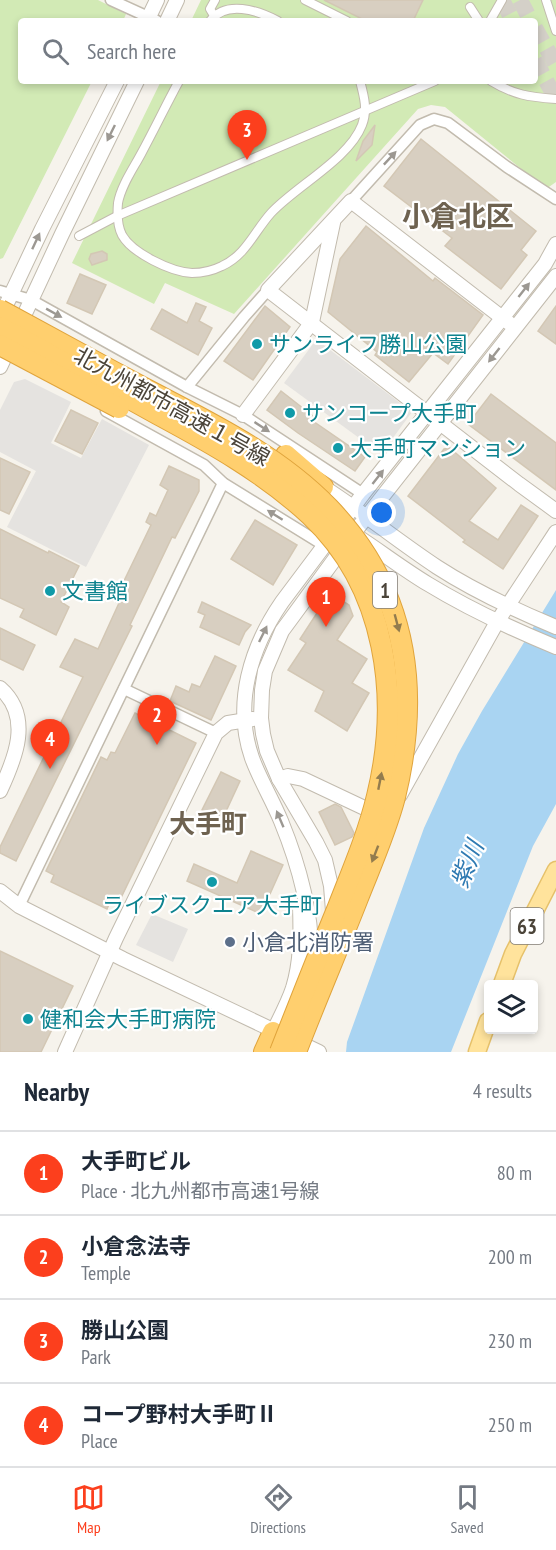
<!DOCTYPE html>
<html lang="en">
<head>
<meta charset="utf-8">
<style>
  :root { --surface:#fff; --page:#f6f6f7; --text:#1f2937; --muted:#747a83; --line:#e0e1e3; --accent:#fc3f1d }
  body { margin:0; font-family:"PT Sans Narrow","Noto Sans JP",sans-serif; background:var(--page); color:var(--text) }
  .controls { position:absolute; right:18px; bottom:18px; display:grid; overflow:hidden; border-radius:6px; box-shadow:0 3px 9px #0003 }
  .controls button { width:54px; height:54px; display:grid; place-items:center; padding:0; border:0; border-bottom:2px solid var(--line); background:var(--surface); color:var(--text); font:30px sans-serif }
  .you { position:absolute; left:382px; top:513px; width:21px; height:21px; margin:-15px; border:4px solid #fff; border-radius:50%; background:#1a73e8; box-shadow:0 0 0 9px #1a73e833 }
  .badge { display:grid; place-items:center; width:39px; height:39px; border-radius:50%; background:var(--accent); color:#fff; font-size:20px; font-weight:700 }
  .pin { position:absolute; translate:-50% -50px; filter:drop-shadow(0 2px 3px #0008) }
  .pin::after { content:''; position:absolute; top:32px; width:21px; height:18px; background:inherit; clip-path:polygon(0 0,100% 0,50% 100%) }
  .list { margin:0; padding:0; list-style:none }
  h2 { display:flex; justify-content:space-between; align-items:center; height:78px; margin:0; padding:0 24px; font-size:26px }
  h2 small { font-size:20px; font-weight:400; color:var(--muted) }
  .list li { display:grid; grid-template-columns:39px 1fr auto; gap:18px; align-items:center; box-sizing:border-box; height:84px; padding:0 24px; border-top:2px solid var(--line) }
  .list b { display:block; font-size:22px; white-space:nowrap }
  .list p { margin:0; font-size:20px; white-space:nowrap; color:var(--muted) }
  .list em { font-size:20px; font-style:normal; color:var(--muted) }
  .icon { flex:none; width:33px; height:33px; fill:none; stroke:currentColor; stroke-width:2; stroke-linecap:round; stroke-linejoin:round }
  .map { position:relative; flex:none; width:556px; height:1052px; overflow:hidden }
  .search { position:absolute; background:var(--surface); box-shadow:0 3px 9px #0003; left:18px; right:18px; top:18px; height:66px; display:flex; align-items:center; gap:15px; box-sizing:border-box; padding:0 21px; border-radius:6px; color:var(--muted); font-size:22px }
  .sheet { height:414px; background:var(--surface) }
  nav { display:flex; justify-content:space-around; align-items:center; box-sizing:border-box; height:84px; border-top:2px solid var(--line); background:var(--surface); font-size:16px; color:var(--muted) }
  nav a { display:grid; justify-items:center; gap:3px }
  nav .on { color:var(--accent) }
  .map>svg:first-child { display:block }
  .green { fill:#d2eab5 }
  .parking { fill:#e5e3e0 }
  .water { fill:#a9d4f2 }
  .building { fill:#d8cfc1; stroke:#d3c7b4; stroke-width:1.5 }
  .lines { fill:none; stroke-linecap:round; stroke-linejoin:round }
  .primary-tunnel { stroke:#d4d0c8; stroke-width:16; stroke-dasharray:16 8; stroke-linecap:butt }
  .pedestrian-casing { stroke:#c2bbae; stroke-width:10 }
  .minor-casing { stroke:#c2bbae; stroke-width:13 }
  .tertiary-casing { stroke:#c2bbae; stroke-width:16 }
  .primary-casing { stroke:#e6c16a; stroke-width:19 }
  .motorway-casing { stroke:#e0a43c; stroke-width:22 }
  .pedestrian { stroke:#fff; stroke-width:8 }
  .minor { stroke:#fff; stroke-width:10 }
  .tertiary { stroke:#fff; stroke-width:14 }
  .primary { stroke:#ffe39c; stroke-width:16 }
  .motorway { stroke:#ffcf6e; stroke-width:20 }
  .motorway-bridge-casing { stroke:#e0a43c; stroke-width:22; stroke-linecap:butt }
  .motorway-bridge { stroke:#ffcf6e; stroke-width:20 }
  .oneway { fill:#9c9892 }
  .oneway2 { fill:#937c4e }
  .culture-dot { fill:#0f9aa8; stroke:#fff; stroke-width:2 }
  .service-dot { fill:#5c6f8a; stroke:#fff; stroke-width:2 }
  .labels { text-anchor:middle; dominant-baseline:central; stroke-width:4.5; stroke-linejoin:round; paint-order:stroke }
  .shield { fill:#fff; stroke:#817c74; stroke-width:1.5 }
  .shield-label { font-size:21px; font-weight:bold; fill:#4b4439 }
  .culture-label { font-size:22px; fill:#0d838f; stroke:#fff; text-anchor:start }
  .street-label { font-size:22px; fill:#4b4439; stroke:#fff }
  .service-label { font-size:22px; fill:#4e5e75; stroke:#fff; text-anchor:start }
  .water-label { font-size:24px; font-style:italic; fill:#2e7ab2; stroke:#fff }
  .quarter-label { font-size:26px; font-weight:bold; fill:#6e6250; stroke:#fff }
  .district-label { font-size:28px; font-weight:bold; fill:#6e6250; stroke:#fff }
</style>
</head>
<body>
<div class="map">
<svg width="556" height="1052" viewBox="0 0 556 1052">
  <rect width="100%" height="100%" fill="#f6f3ec"/>
  <g class="green">
    <polygon points="0,0 98,0 126,14 123,21 21,21 21,81 92,81 3,258 0,259"/>
    <polygon points="201,0 556,0 556,182 546,189 445,107 431,105 418,109 234,314 165,283 154,304 72,263 161,81 535,81 535,21 191,21"/>
  </g>
  <g class="parking">
    <polygon points="321,343 412,412 381,454 284,383 313,344"/>
    <polygon points="25,379 71,402 51,443 81,458 102,419 149,445 86,567 7,527 36,471 0,452 0,410 14,382"/>
    <polygon points="152,914 188,929 173,962 136,945"/>
  </g>
  <polygon class="water" points="556,590 556,804 533,846 451,1052 346,1052 347,1042 424,828 458,754 482,711"/>
  <g class="building">
    <polygon points="324,0 423,0 413,21 366,21"/>
    <polygon points="375,125 372,145 356,161 363,141"/>
    <polygon points="421,139 536,231 521,250 527,255 501,289 445,246 452,238 384,186"/>
    <polygon points="366,226 433,281 435,278 483,315 448,364 433,353 409,382 375,355 377,352 328,312 340,259"/>
    <polygon points="102,251 107,254 107,260 92,265 89,259 91,254"/>
    <polygon points="80,274 106,285 92,314 67,303"/>
    <polygon points="196,303 206,307 199,321 212,328 198,355 151,329 162,309 187,323"/>
    <polygon points="265,306 290,327 253,380 224,361"/>
    <polygon points="556,306 556,344 538,331"/>
    <polygon points="281,391 313,416 310,419 365,457 355,471 298,433 267,410"/>
    <polygon points="491,394 556,443 556,490 468,424"/>
    <polygon points="71,410 98,423 82,454 55,441"/>
    <polygon points="450,448 496,488 469,521 498,540 521,505 538,516 503,569 463,542 465,540 408,496 444,449"/>
    <polygon points="0,458 30,472 9,514 0,510"/>
    <polygon points="169,466 199,480 199,491 175,538 172,537 130,625 132,626 16,861 0,853 0,847 83,677 60,667 75,639 98,649 119,603 110,599 117,585 121,587 151,525 146,522 150,513 156,516 168,490 160,485"/>
    <polygon points="255,520 297,545 273,585 231,559"/>
    <polygon points="0,529 48,553 49,551 79,566 61,602 69,607 56,635 20,617 24,609 0,598"/>
    <polygon points="330,593 349,605 353,616 337,640 367,659 352,683 369,693 347,731 315,711 324,691 288,670 306,643 300,639"/>
    <polygon points="202,602 251,625 245,632 239,645 200,627 205,615 198,612"/>
    <polygon points="0,628 35,645 23,670 0,659"/>
    <polygon points="215,656 236,666 211,720 170,701 176,686 189,692 192,684 200,687"/>
    <polygon points="135,713 196,743 117,906 110,902 107,909 51,882 54,875 46,871 101,757 107,760 111,752 115,753"/>
    <polygon points="221,772 240,781 222,820 202,810"/>
    <polygon points="335,804 341,807 354,833 352,837 335,845 319,812"/>
    <polygon points="251,851 283,865 261,914 187,881 194,864 237,883"/>
    <polygon points="0,951 73,986 41,1052 0,1052"/>
  </g>
  <g class="lines">
    <g class="primary-tunnel">
      <polyline points="502,0 513,21"/>
      <polyline points="520,0 531,21"/>
      <polyline points="535,28 556,65"/>
      <polyline points="535,60 556,99"/>
    </g>
    <defs>
      <g id="pedestrian">
        <polyline points="305,0 347,21"/>
        <polyline points="546,0 556,31"/>
        <polyline points="470,7 479,21"/>
        <polyline points="213,14 210,9 215,0"/>
        <path d="M 210,21 C 226,0 257,10 278,21"/>
        <polyline points="490,21 502,0"/>
        <path d="M 179,81 C 166,105 154,130 141,154 C 133,169 121,186 118,203 C 117,214 117,225 122,235 C 132,253 171,272 192,273 C 203,273 212,271 222,266 C 246,255 254,232 271,213 C 296,186 349,159 362,125 C 368,110 364,96 360,81"/>
        <path d="M 491,81 C 514,95 529,97 556,99"/>
        <polyline points="79,236 117,216 435,81"/>
      </g>
      <g id="minor">
        <polyline points="111,0 157,21"/>
        <polyline points="351,201 420,125 434,119 448,123 507,167 556,199"/>
        <polyline points="0,291 31,300 187,387 243,415 363,494"/>
        <polyline points="187,387 244,317 268,290"/>
        <polyline points="106,411 204,465 223,483 325,546"/>
        <polyline points="124,689 216,733"/>
        <polyline points="19,906 223,483"/>
      </g>
      <g id="tertiary">
        <polyline points="147,21 157,0"/>
        <polyline points="167,21 177,0"/>
        <polyline points="0,318 42,229 117,81"/>
        <polyline points="509,323 351,201 268,290 519,484 556,511"/>
        <polyline points="0,367 62,234 137,81"/>
        <polyline points="243,415 312,322 333,223"/>
        <path d="M 317,483 C 359,509 396,540 437,567 C 474,591 515,610 556,627"/>
        <path d="M 355,535 C 380,551 403,569 428,584 C 469,609 512,629 556,647"/>
        <path d="M 0,688 C 33,717 15,759 0,791"/>
        <polyline points="279,779 288,776 303,779 375,813 380,812"/>
        <polyline points="400,795 497,622 556,532"/>
        <polyline points="0,891 19,906 123,959 319,1052"/>
        <polyline points="333,911 331,886 325,860 316,842 279,779 267,751 263,734 261,718 262,690 265,671 282,631 296,612 353,534 556,276"/>
        <path d="M 311,963 C 313,915 299,865 281,821 C 272,799 260,780 252,758 C 233,703 251,647 282,602 L 363,494 L 545,264 L 556,244"/>
        <path d="M 273,1032 C 280,1018 288,1003 293,988 C 301,962 301,934 300,907"/>
        <polyline points="65,1052 116,938 216,733 228,723 253,719"/>
      </g>
      <g id="primary">
        <polyline points="502,984 513,954 556,870"/>
        <polyline points="477,1052 488,1021"/>
      </g>
      <g id="motorway">
        <polyline points="286,455 323,487"/>
        <polyline points="264,1052 273,1032"/>
      </g>
    </defs>
    <use href="#pedestrian" class="pedestrian-casing"/>
    <use href="#minor" class="minor-casing"/>
    <use href="#tertiary" class="tertiary-casing"/>
    <use href="#primary" class="primary-casing"/>
    <use href="#motorway" class="motorway-casing"/>
    <use href="#pedestrian" class="pedestrian"/>
    <use href="#minor" class="minor"/>
    <use href="#tertiary" class="tertiary"/>
    <use href="#primary" class="primary"/>
    <use href="#motorway" class="motorway"/>
    <defs>
      <g id="motorway-bridge">
        <path d="M 0,310 C 48,336 97,363 146,389 C 209,422 278,455 329,508 C 408,590 421,690 395,797 C 386,832 371,865 358,898 C 338,949 316,1000 296,1052"/>
        <path d="M 0,327 C 52,356 105,385 157,414 C 211,443 265,473 310,515 C 387,587 401,698 377,796 C 368,834 352,871 338,907 C 318,955 299,1004 280,1052"/>
        <polyline points="0,345 119,408"/>
      </g>
    </defs>
    <use href="#motorway-bridge" class="motorway-bridge-casing"/>
    <use href="#motorway-bridge" class="motorway-bridge"/>
  </g>
  <defs><path id="oneway-solid" d="M-6-.8H1V-3.2L6.5 0L1 3.2V.8H-6Z" transform="scale(1.5)"/></defs>
  <g class="oneway">
    <use href="#oneway-solid" transform="translate(111 133) rotate(116)"/>
    <use href="#oneway-solid" transform="translate(390 158) rotate(-47)"/>
    <use href="#oneway-solid" transform="translate(36 241) rotate(-65)"/>
    <use href="#oneway-solid" transform="translate(524 290) rotate(-52)"/>
    <use href="#oneway-solid" transform="translate(54 313) rotate(29)"/>
    <use href="#oneway-solid" transform="translate(494 355) rotate(128)"/>
    <use href="#oneway-solid" transform="translate(262 427) rotate(33)"/>
    <use href="#oneway-solid" transform="translate(378 477) rotate(-52)"/>
    <use href="#oneway-solid" transform="translate(275 515) rotate(-148)"/>
    <use href="#oneway-solid" transform="translate(263 634) rotate(-64)"/>
    <use href="#oneway-solid" transform="translate(280 819) rotate(-113)"/>
  </g>
  <g class="oneway2">
    <use href="#oneway-solid" transform="translate(397 623) rotate(75)"/>
    <use href="#oneway-solid" transform="translate(380 781) rotate(-79)"/>
    <use href="#oneway-solid" transform="translate(375 854) rotate(111)"/>
  </g>
  <g class="culture-dot">
    <circle cx="257" cy="344" r="6"/>
    <circle cx="290" cy="413" r="6"/>
    <circle cx="338" cy="448" r="6"/>
    <circle cx="50" cy="591" r="6"/>
    <circle cx="212" cy="882" r="6"/>
    <circle cx="28" cy="1019" r="6"/>
  </g>
  <circle class="service-dot" cx="230" cy="942" r="6"/>
  <g class="labels">
    <g class="shield">
      <rect x="373" y="572" width="24" height="36" rx="4.5"/>
      <rect x="510.5" y="908" width="33" height="36" rx="4.5"/>
    </g>
    <g class="shield-label">
      <text x="385" y="590">1</text>
      <text x="527" y="926">63</text>
    </g>
    <g class="culture-label">
      <text x="269" y="344">サンライフ勝山公園</text>
      <text x="302" y="413">サンコープ大手町</text>
      <text x="350" y="448">大手町マンション</text>
      <text x="62" y="591">文書館</text>
      <text x="212" y="905" text-anchor="middle">ライブスクエア大手町</text>
      <text x="40" y="1019">健和会大手町病院</text>
    </g>
    <g class="street-label">
      <text transform="translate(172 406) rotate(29)">北九州都市高速１号線</text>
    </g>
    <g class="service-label">
      <text x="242" y="942">小倉北消防署</text>
    </g>
    <g class="water-label">
      <text transform="translate(467 864) rotate(-68)">紫川</text>
    </g>
    <g class="quarter-label">
      <text x="208" y="823">大手町</text>
    </g>
    <g class="district-label">
      <text x="458" y="215">小倉北区</text>
    </g>
  </g>
</svg>
<div class="controls">
<button><svg class="icon" aria-label="layers" viewBox="0 0 24 24"><path d="M12 4l9 5-9 5-9-5zM3 14l9 5 9-5"/></svg></button>
</div>
<div class="you"></div>
<div class="pin badge" style="left:326px;top:627px">1</div>
<div class="pin badge" style="left:157px;top:745px">2</div>
<div class="pin badge" style="left:247px;top:160px">3</div>
<div class="pin badge" style="left:50px;top:769px">4</div>
<div class="search"><svg class="icon" aria-label="search" viewBox="0 0 24 24"><circle cx="10" cy="10" r="6"/><path d="M15 15l6 6"/></svg>Search here</div>
</div>
<section class="sheet">
<h2>Nearby<small>4 results</small></h2>
<ul class="list">
<li><span class="badge">1</span><div><b>大手町ビル</b><p>Place · 北九州都市高速1号線</p></div><em>80 m</em></li>
<li><span class="badge">2</span><div><b>小倉念法寺</b><p>Temple</p></div><em>200 m</em></li>
<li><span class="badge">3</span><div><b>勝山公園</b><p>Park</p></div><em>230 m</em></li>
<li><span class="badge">4</span><div><b>コープ野村大手町Ⅱ</b><p>Place</p></div><em>250 m</em></li>
</ul>
</section>
<nav>
<a class="on"><svg class="icon" aria-label="map" viewBox="0 0 24 24"><path d="M3 6l6-2 6 2 6-2v14l-6 2-6-2-6 2zM9 4v14M15 6v14"/></svg>Map</a>
<a><svg class="icon" aria-label="directions" viewBox="0 0 24 24"><path d="M12 3l9 9-9 9-9-9zM9 14v-3h6M13 9l2 2-2 2"/></svg>Directions</a>
<a><svg class="icon" aria-label="saved" viewBox="0 0 24 24"><path d="M7 4h10v16l-5-4-5 4z"/></svg>Saved</a>
</nav>
</body>
</html>
